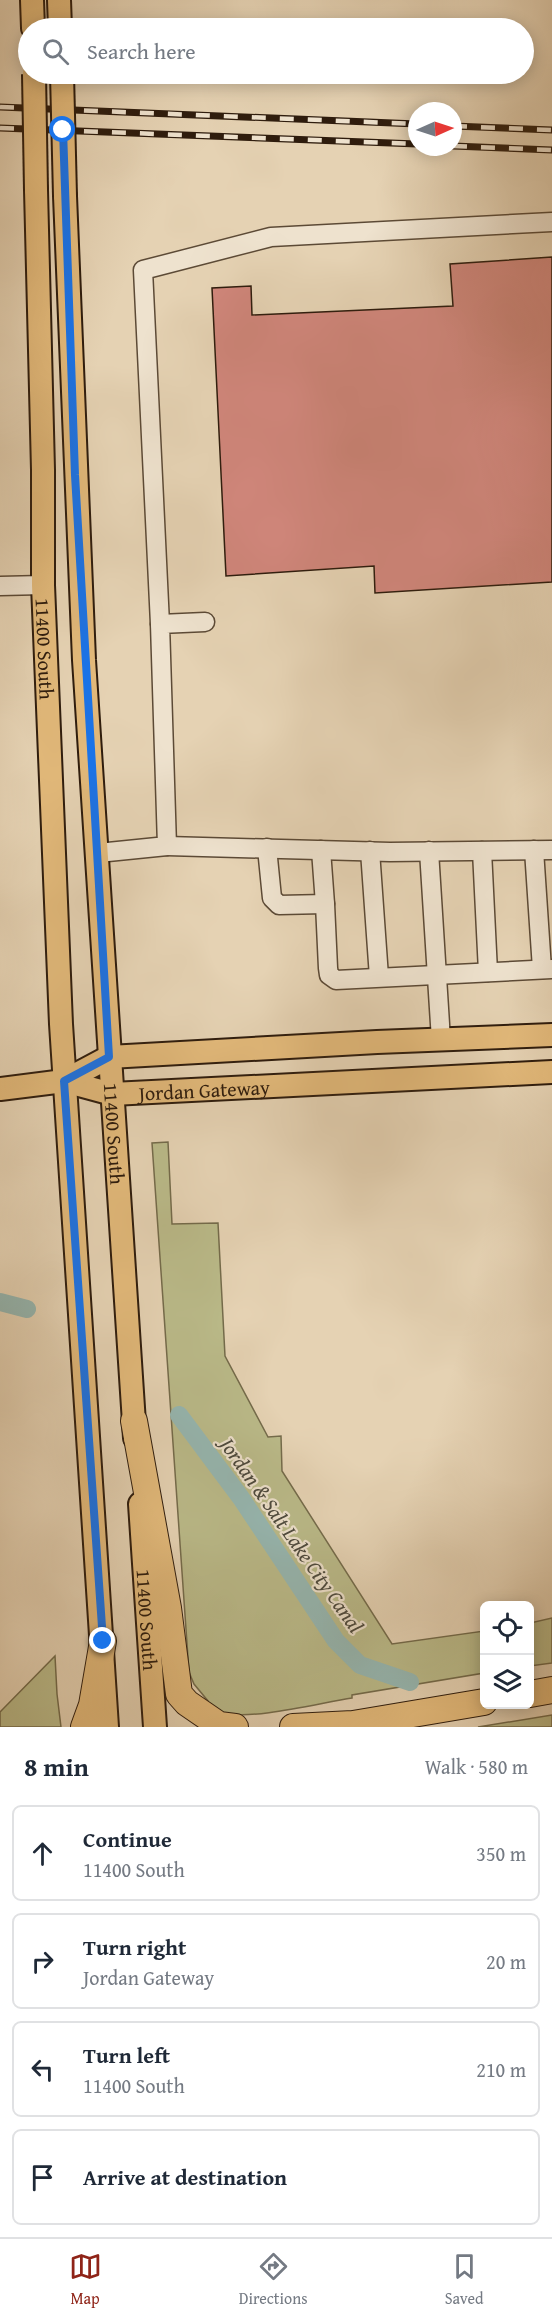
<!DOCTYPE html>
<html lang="en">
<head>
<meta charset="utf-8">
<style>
  :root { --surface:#fff; --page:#f6f6f7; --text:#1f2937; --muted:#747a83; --line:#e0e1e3; --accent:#8f2418 }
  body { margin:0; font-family:"Gentium Book Plus",serif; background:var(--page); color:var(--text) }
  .controls { position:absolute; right:18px; bottom:18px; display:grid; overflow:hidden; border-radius:9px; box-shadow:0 3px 15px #0003 }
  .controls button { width:54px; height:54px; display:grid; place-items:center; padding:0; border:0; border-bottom:2px solid var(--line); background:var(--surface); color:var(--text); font:30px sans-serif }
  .compass { position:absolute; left:408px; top:102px; width:54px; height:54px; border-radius:50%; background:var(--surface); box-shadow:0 3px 15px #0003; rotate:87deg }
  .stop { position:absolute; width:18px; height:18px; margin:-14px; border:4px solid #1a73e8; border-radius:50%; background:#fff }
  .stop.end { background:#1a73e8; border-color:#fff; box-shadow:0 2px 6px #0008 }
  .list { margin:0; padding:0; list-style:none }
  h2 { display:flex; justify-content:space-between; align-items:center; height:78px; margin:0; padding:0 24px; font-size:26px }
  h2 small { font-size:20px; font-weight:400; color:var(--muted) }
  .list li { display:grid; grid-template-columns:39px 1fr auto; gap:18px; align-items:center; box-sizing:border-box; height:96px; margin:0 12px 12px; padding:0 12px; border:2px solid var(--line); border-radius:9px }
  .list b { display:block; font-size:22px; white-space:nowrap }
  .list p { margin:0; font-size:20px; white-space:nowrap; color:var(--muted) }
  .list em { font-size:20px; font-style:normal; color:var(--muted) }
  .icon { flex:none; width:33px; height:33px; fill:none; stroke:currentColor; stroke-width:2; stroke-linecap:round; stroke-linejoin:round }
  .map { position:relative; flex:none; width:552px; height:1727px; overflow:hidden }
  .search { position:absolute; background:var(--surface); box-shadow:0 3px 15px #0003; left:18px; right:18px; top:18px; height:66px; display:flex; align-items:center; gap:15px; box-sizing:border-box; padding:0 21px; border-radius:33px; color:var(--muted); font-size:22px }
  .sheet { height:510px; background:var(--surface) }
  nav { display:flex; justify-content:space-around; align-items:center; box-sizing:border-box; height:84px; border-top:2px solid var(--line); background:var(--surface); font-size:16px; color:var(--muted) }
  nav a { display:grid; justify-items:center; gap:3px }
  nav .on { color:var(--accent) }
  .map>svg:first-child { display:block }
  .green { fill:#baba89; stroke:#746b4b; stroke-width:1.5 }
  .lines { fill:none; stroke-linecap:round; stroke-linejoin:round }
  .canal { stroke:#96b7b1; stroke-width:18 }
  .building { fill:#d0867b; stroke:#2e1c0d; stroke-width:1.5 }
  .minor-casing { stroke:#5c4a36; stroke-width:21 }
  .major-casing { stroke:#2e1c0d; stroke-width:26 }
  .highway-casing { stroke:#2e1c0d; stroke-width:28 }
  .minor { stroke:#eee2ce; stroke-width:18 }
  .major { stroke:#e2b97a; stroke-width:22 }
  .highway { stroke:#e2b97a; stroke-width:26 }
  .rail-casing { stroke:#2e1c0d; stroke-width:7 }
  .rail { stroke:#eee2ce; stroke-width:4.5; stroke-dasharray:14; stroke-linecap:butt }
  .major-bridge-casing { stroke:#2e1c0d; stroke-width:26; stroke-linecap:butt }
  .major-bridge { stroke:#e2b97a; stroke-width:22 }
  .route { stroke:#1a73e8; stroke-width:8 }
  .labels { text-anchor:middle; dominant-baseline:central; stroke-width:4.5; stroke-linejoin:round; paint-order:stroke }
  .street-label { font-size:20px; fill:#2e1c0d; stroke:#eee2ce }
  .water-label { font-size:21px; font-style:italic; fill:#4d4a3e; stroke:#eee2ce }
</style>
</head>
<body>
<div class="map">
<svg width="552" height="1727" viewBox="0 0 552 1727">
  <rect width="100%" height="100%" fill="#e5d2b3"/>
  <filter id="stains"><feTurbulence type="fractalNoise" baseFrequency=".00333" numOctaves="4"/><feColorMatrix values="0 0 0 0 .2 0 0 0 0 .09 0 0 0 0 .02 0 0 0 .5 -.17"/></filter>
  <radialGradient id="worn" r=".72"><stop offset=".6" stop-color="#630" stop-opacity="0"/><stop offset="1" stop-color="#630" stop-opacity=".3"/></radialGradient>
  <g class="green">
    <path d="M 168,1142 L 172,1224 L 218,1223 L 225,1356 L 268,1437 L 281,1436 L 282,1471 L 392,1644 L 484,1631 L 484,1673 L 352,1695 L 352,1698 C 319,1703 254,1720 224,1713 C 217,1712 212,1709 206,1706 L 208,1701 L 194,1684 L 189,1672 L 152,1143 Z"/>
    <polygon points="552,1618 552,1663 530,1666 530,1623"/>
    <polygon points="55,1656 57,1694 61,1727 0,1727 0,1712"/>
    <polygon points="552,1715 552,1727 478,1727"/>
  </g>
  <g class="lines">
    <g class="canal">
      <polyline points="0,1302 27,1309"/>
      <polyline points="179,1415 241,1498 336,1641 360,1665 410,1682"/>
    </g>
  </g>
  <polygon class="building" points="552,257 552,582 375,593 374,566 226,576 212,288 251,286 252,315 453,306 450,264"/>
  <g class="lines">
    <defs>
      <g id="minor">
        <polyline points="0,586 43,585"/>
        <polyline points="160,624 143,270 271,237 552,222"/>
        <polyline points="167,846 390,852 552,850"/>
        <polyline points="267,848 272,898 279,905 325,904 321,850"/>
        <polyline points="534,850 542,969"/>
        <polyline points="370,851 379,977"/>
        <polyline points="429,851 441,1040"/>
        <polyline points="482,851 488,972"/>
        <polyline points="98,853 167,846 160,624 205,622"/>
        <polyline points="325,904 328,968 329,975 336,980 552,969"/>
      </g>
      <g id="major">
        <polyline points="32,0 33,28"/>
        <polyline points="59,0 60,28"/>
        <path id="s1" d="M 36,190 L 43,470 L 43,585 L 61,1024 L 107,1727"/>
        <path id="s2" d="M 65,196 L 84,660 L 135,1438"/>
        <path id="s3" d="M 64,1081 L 112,1094 L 552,1072"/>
        <polyline points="0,1089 64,1081 109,1057 377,1042 552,1035"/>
        <path id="s4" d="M 140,1504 L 155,1727"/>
      </g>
      <g id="highway">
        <polyline points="134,1421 168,1608 179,1694 187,1703 219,1725 235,1727"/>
        <polyline points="530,1694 552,1690"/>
        <polyline points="84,1727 92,1705 103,1641"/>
        <polyline points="293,1727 353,1724 484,1702"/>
      </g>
    </defs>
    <use href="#minor" class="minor-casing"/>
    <use href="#major" class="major-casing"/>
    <use href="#highway" class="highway-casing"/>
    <use href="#minor" class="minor"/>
    <use href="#major" class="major"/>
    <use href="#highway" class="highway"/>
    <defs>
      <g id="rail">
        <polyline points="0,107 417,124"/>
        <polyline points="453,126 552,130"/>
        <polyline points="0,128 417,144"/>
        <polyline points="453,146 552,150"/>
      </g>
    </defs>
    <use href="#rail" class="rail-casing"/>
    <use href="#rail" class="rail"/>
    <defs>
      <g id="major-bridge">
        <polyline points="34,74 36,190"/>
        <polyline points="62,74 65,196"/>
      </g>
    </defs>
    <use href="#major-bridge" class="major-bridge-casing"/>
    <use href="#major-bridge" class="major-bridge"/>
  </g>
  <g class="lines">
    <polyline class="route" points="63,130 75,475 109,1057 64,1081 103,1641"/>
  </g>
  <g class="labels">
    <g class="street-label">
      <text stroke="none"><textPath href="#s1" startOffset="459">11400 South</textPath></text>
      <text stroke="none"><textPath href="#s3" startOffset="142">Jordan Gateway</textPath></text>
      <text stroke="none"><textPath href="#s2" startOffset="939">11400 South</textPath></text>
      <text stroke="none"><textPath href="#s4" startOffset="116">11400 South</textPath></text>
    </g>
    <g class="water-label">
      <text transform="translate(292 1535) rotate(55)">Jordan &amp; Salt Lake City Canal</text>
    </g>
  </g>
  <rect width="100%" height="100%" filter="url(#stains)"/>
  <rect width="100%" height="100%" fill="url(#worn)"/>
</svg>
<div class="controls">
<button><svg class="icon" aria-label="locate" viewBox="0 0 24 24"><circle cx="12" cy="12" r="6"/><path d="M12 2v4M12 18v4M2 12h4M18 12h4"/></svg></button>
<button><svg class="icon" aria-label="layers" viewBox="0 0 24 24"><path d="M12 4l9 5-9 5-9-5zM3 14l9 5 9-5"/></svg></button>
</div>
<svg class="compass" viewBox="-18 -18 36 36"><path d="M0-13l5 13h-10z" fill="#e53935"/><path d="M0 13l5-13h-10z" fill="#747a83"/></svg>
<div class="stop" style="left:63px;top:130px"></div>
<div class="stop end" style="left:103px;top:1641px"></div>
<div class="search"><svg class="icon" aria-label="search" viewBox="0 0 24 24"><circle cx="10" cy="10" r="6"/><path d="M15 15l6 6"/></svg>Search here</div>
</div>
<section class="sheet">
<h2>8 min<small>Walk · 580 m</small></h2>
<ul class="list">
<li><svg class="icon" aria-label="ahead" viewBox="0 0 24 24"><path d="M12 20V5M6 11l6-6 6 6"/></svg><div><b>Continue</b><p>11400 South</p></div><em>350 m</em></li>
<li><svg class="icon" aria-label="right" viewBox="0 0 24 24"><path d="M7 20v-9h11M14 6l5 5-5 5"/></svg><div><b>Turn right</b><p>Jordan Gateway</p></div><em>20 m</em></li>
<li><svg class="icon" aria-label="left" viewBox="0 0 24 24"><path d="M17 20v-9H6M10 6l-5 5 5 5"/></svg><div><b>Turn left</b><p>11400 South</p></div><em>210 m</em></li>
<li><svg class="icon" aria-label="arrive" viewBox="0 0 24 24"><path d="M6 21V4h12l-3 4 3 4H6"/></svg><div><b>Arrive at destination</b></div></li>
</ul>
</section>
<nav>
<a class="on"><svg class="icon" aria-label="map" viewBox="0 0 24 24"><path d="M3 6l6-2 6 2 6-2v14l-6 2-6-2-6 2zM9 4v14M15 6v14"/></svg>Map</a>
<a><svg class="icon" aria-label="directions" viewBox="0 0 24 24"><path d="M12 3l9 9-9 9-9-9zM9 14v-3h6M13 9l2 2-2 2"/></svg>Directions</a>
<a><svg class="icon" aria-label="saved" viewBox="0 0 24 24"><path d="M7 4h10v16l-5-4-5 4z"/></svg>Saved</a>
</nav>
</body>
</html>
